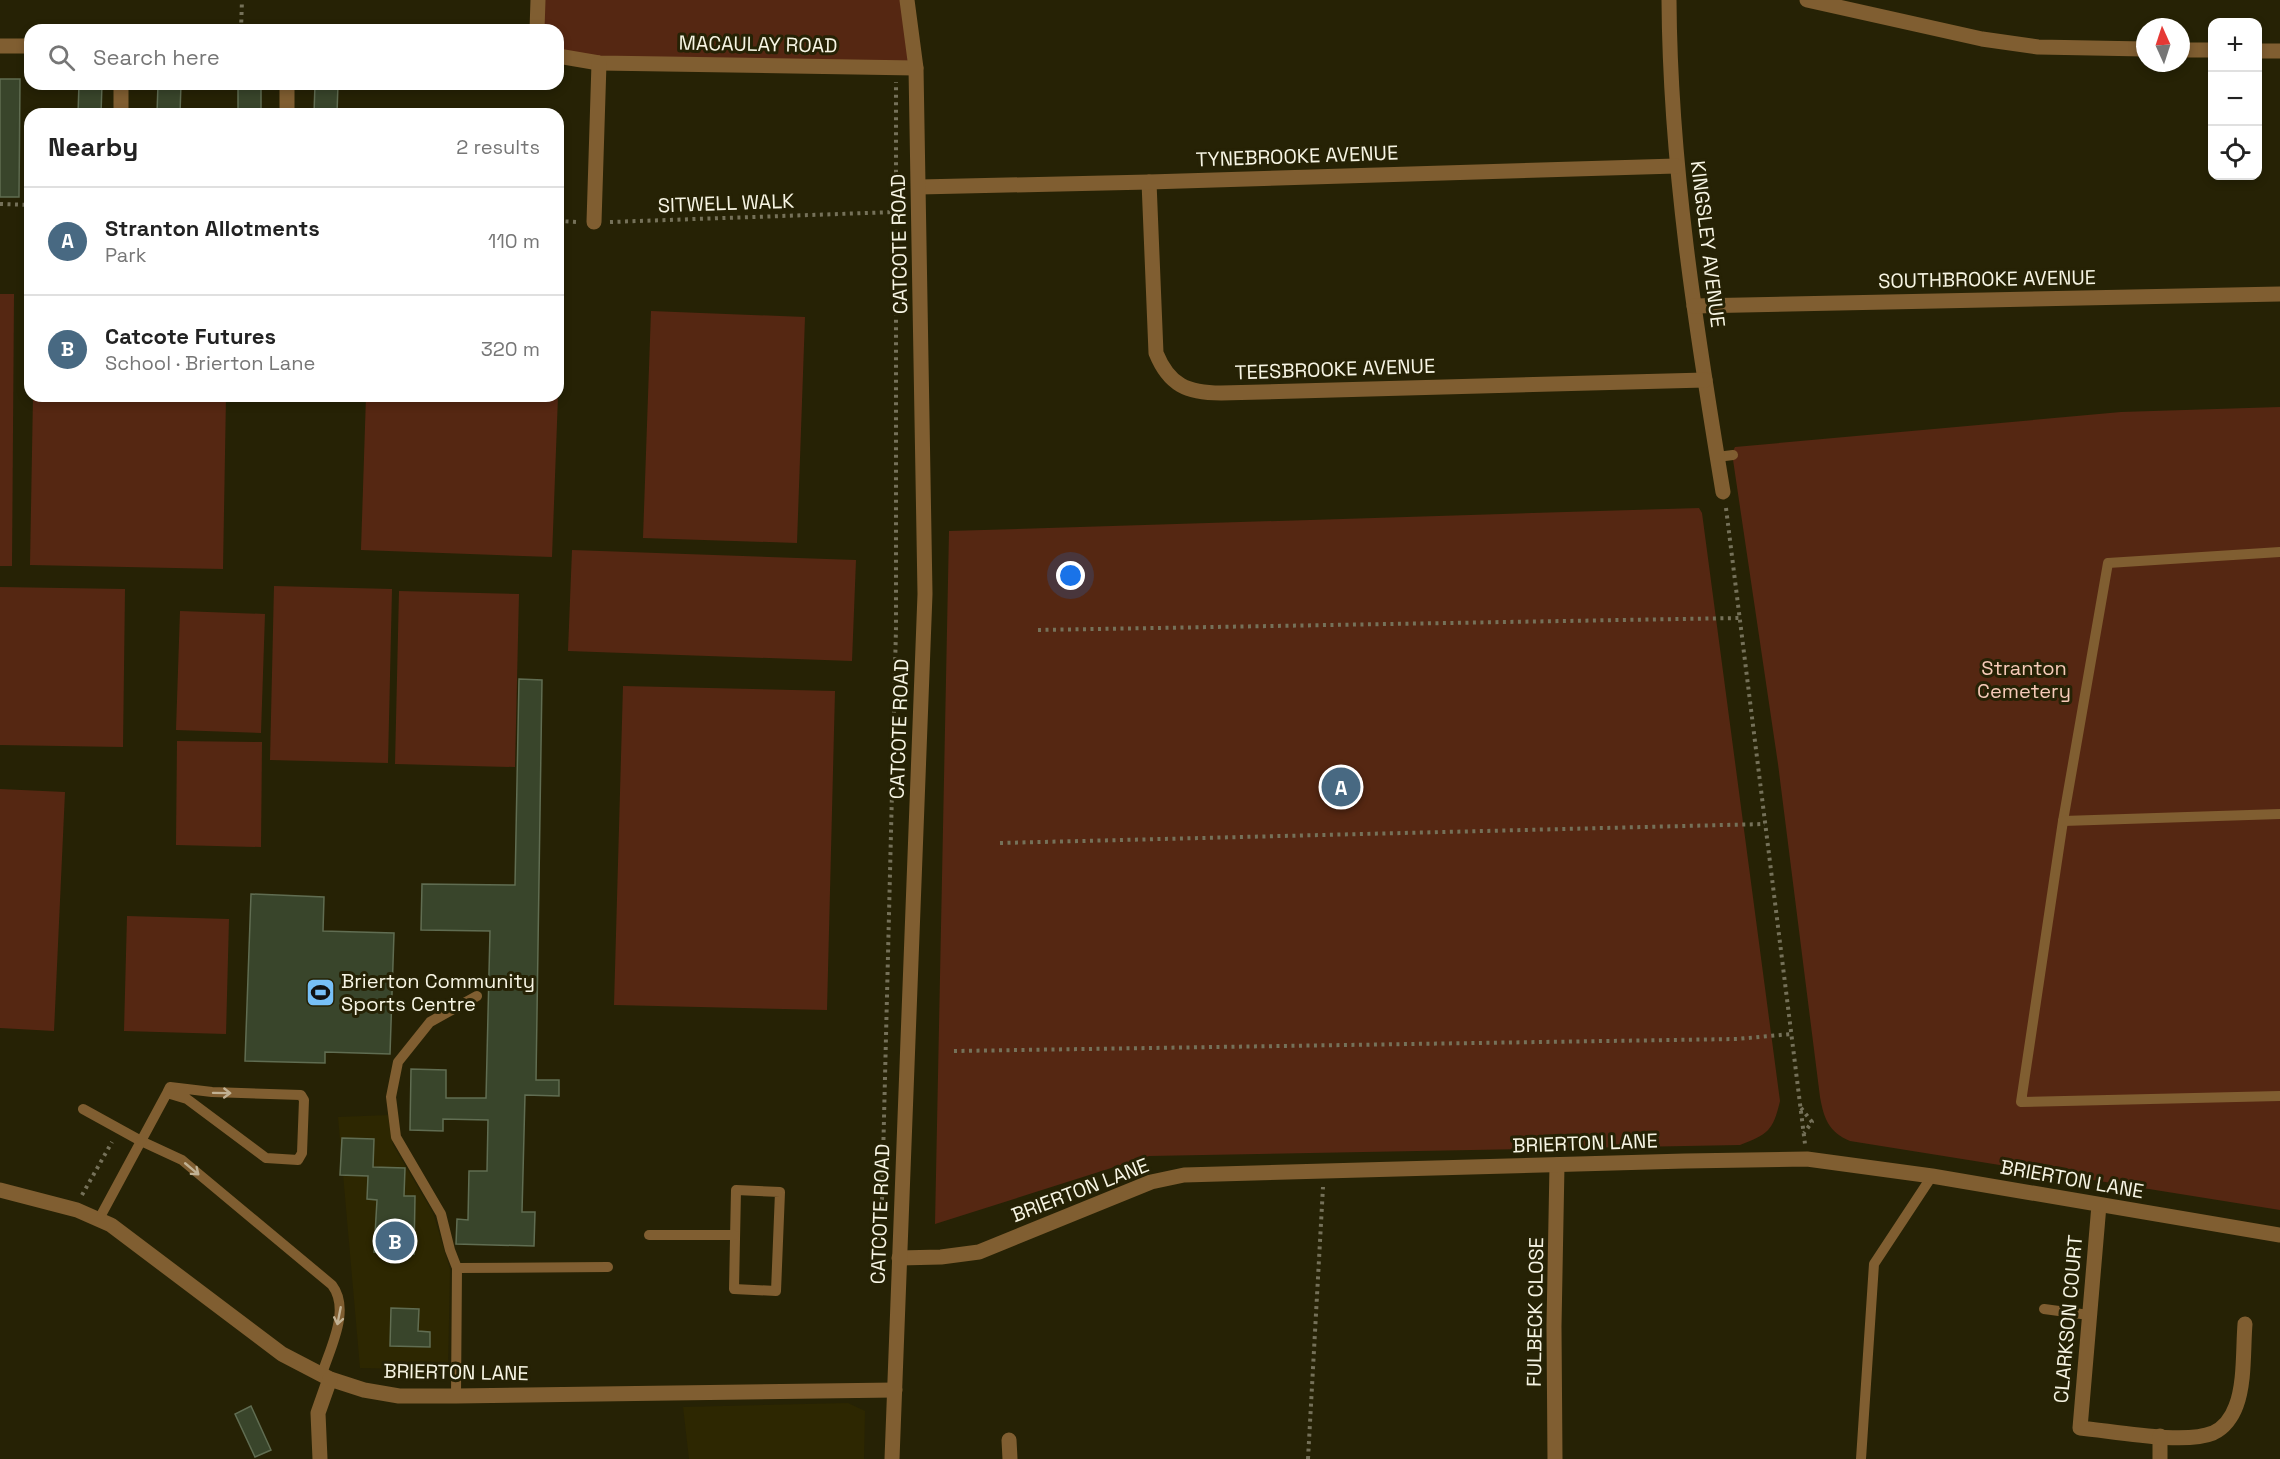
<!DOCTYPE html>
<html lang="en">
<head>
<meta charset="utf-8">
<style>
  :root { --surface:#fff; --page:#f6f6f6; --text:#222; --muted:#767676; --line:#e0e0e0; --accent:#486982 }
  body { margin:0; font-family:"Space Grotesk",sans-serif; background:var(--page); color:var(--text) }
  .controls { position:absolute; right:18px; top:18px; display:grid; overflow:hidden; border-radius:12px; box-shadow:0 3px 9px #0003 }
  .controls button { width:54px; height:54px; display:grid; place-items:center; padding:0; border:0; border-bottom:2px solid var(--line); background:var(--surface); color:var(--text); font:30px sans-serif }
  .compass { position:absolute; left:2136px; top:18px; width:54px; height:54px; border-radius:50%; background:var(--surface); box-shadow:0 3px 9px #0003; rotate:357deg }
  .you { position:absolute; left:1071px; top:576px; width:21px; height:21px; margin:-15px; border:4px solid #fff; border-radius:50%; background:#1a73e8; box-shadow:0 0 0 9px #1a73e833 }
  .badge { display:grid; place-items:center; width:39px; height:39px; border-radius:50%; background:var(--accent); color:#fff; font-size:20px; font-weight:700 }
  .pin { position:absolute; translate:-50% -50%; border:3px solid #fff; box-shadow:0 2px 6px #0006 }
  .list { margin:0; padding:0; list-style:none }
  h2 { display:flex; justify-content:space-between; align-items:center; height:78px; margin:0; padding:0 24px; font-size:26px }
  h2 small { font-size:20px; font-weight:400; color:var(--muted) }
  .list li { display:grid; grid-template-columns:39px 1fr auto; gap:18px; align-items:center; box-sizing:border-box; height:108px; padding:0 24px; border-top:2px solid var(--line) }
  .list b { display:block; font-size:22px; white-space:nowrap }
  .list p { margin:0; font-size:20px; white-space:nowrap; color:var(--muted) }
  .list em { font-size:20px; font-style:normal; color:var(--muted) }
  .icon { flex:none; width:33px; height:33px; fill:none; stroke:currentColor; stroke-width:2; stroke-linecap:round; stroke-linejoin:round }
  .map { position:relative; flex:none; width:2280px; height:1459px; overflow:hidden }
  .search { position:absolute; background:var(--surface); box-shadow:0 3px 9px #0003; left:24px; top:24px; width:540px; height:66px; display:flex; align-items:center; gap:15px; box-sizing:border-box; padding:0 21px; border-radius:18px; color:var(--muted); font-size:22px }
  .panel { position:absolute; background:var(--surface); box-shadow:0 3px 9px #0003; left:24px; top:108px; width:540px; height:294px; border-radius:18px }
  .map>svg:first-child { display:block }
  .built { fill:#2d2701 }
  .green { fill:#552712 }
  .building { fill:#39452b; stroke:#606d52; stroke-width:1.5 }
  .lines { fill:none; stroke-linecap:round; stroke-linejoin:round }
  .path { stroke:#757159; stroke-width:4; stroke-dasharray:3 4.5; stroke-linecap:butt }
  .service { stroke:#805e31; stroke-width:10 }
  .minor { stroke:#805e31; stroke-width:15 }
  .tertiary { stroke:#805e31; stroke-width:15 }
  .oneway { stroke:#c1b193 }
  .labels { text-anchor:middle; dominant-baseline:central; stroke-width:6; stroke-linejoin:round; paint-order:stroke }
  .street-label { font-size:20px; fill:#f7f5e4; stroke:#262205 }
  .park-label { font-size:20px; fill:#f6cab8; stroke:#262205 }
  .poi-label { font-size:20px; fill:#f7f5e4; stroke:#262205; text-anchor:start }
</style>
</head>
<body>
<div class="map">
<svg width="2280" height="1459" viewBox="0 0 2280 1459">
  <rect width="100%" height="100%" fill="#262205"/>
  <g class="built">
    <polygon points="388,1115 393,1145 433,1213 450,1269 448,1370 360,1368 338,1117"/>
    <polygon points="848,1403 865,1411 864,1459 689,1459 683,1407"/>
  </g>
  <g class="green">
    <polygon points="538,0 907,0 916,68 558,56 558,30 537,30"/>
    <polygon points="0,294 14,294 12,566 0,566"/>
    <polygon points="651,311 805,317 797,543 643,538"/>
    <polygon points="33,396 226,396 223,569 30,565"/>
    <polygon points="366,396 558,396 552,557 361,550"/>
    <path d="M 2280,407 L 2280,1210 L 1850,1141 C 1829,1132 1824,1119 1820,1097 L 1778,764 L 1732,453 L 1735,447 L 2121,412 Z"/>
    <path d="M 1699,508 L 1702,513 L 1780,1101 C 1773,1131 1768,1134 1740,1145 L 1149,1156 L 935,1224 L 949,531 Z"/>
    <polygon points="572,550 856,560 852,661 568,651"/>
    <polygon points="274,586 392,589 388,763 270,760"/>
    <polygon points="0,587 125,589 123,747 0,745"/>
    <polygon points="399,591 519,594 515,767 395,764"/>
    <polygon points="180,611 265,614 261,733 176,730"/>
    <polygon points="623,686 835,691 827,1010 614,1005"/>
    <polygon points="177,741 262,742 261,847 176,845"/>
    <polygon points="0,789 65,792 54,1031 0,1028"/>
    <polygon points="127,916 229,919 226,1034 124,1031"/>
  </g>
  <g class="building">
    <polygon points="0,79 20,79 19,197 0,197"/>
    <polygon points="79,84 102,84 101,114 78,114"/>
    <polygon points="158,84 181,84 180,114 157,114"/>
    <rect x="238" y="84" width="23" height="30"/>
    <polygon points="315,84 338,84 337,114 314,114"/>
    <polygon points="519,679 542,680 536,1080 559,1080 559,1096 525,1095 522,1212 535,1212 534,1246 456,1244 457,1219 468,1220 469,1171 487,1171 488,1120 443,1119 443,1131 410,1130 411,1069 446,1070 446,1098 486,1098 490,931 421,930 422,884 515,885"/>
    <polygon points="251,894 324,897 323,931 394,933 390,1054 325,1052 325,1063 245,1061"/>
    <polygon points="342,1138 374,1139 373,1167 405,1168 404,1196 415,1196 414,1254 374,1252 377,1200 367,1199 368,1176 340,1175"/>
    <polygon points="391,1308 419,1309 418,1331 430,1332 430,1347 390,1346"/>
    <polygon points="251,1406 271,1450 255,1457 235,1414"/>
  </g>
  <g class="lines">
    <g class="path">
      <polyline points="241,30 242,0"/>
      <polyline points="0,204 30,205"/>
      <polyline points="558,221 578,222"/>
      <polyline points="610,222 896,212"/>
      <polyline points="1726,508 1805,1144"/>
      <polyline points="1038,630 1739,618"/>
      <polyline points="1000,843 1765,824"/>
      <polyline points="954,1051 1737,1039 1791,1034"/>
      <polyline points="1801,1108 1812,1122 1804,1133"/>
      <polyline points="82,1195 112,1142"/>
      <polyline points="882,1200 896,628 896,82"/>
      <polyline points="1308,1459 1323,1187"/>
    </g>
    <g class="service">
      <polyline points="1717,457 1733,455"/>
      <polyline points="2280,552 2108,563 2063,821 2021,1102 2280,1096"/>
      <polyline points="2063,821 2280,814"/>
      <path d="M 83,1109 L 141,1141 L 182,1160 L 332,1285 C 351,1310 330,1348 322,1374"/>
      <polygon points="736,1190 780,1192 776,1291 734,1289"/>
      <polyline points="99,1219 167,1093 170,1087 212,1092 301,1095 304,1100 302,1153 298,1160 266,1158 187,1099 167,1093"/>
      <polyline points="649,1235 734,1235"/>
      <polyline points="457,1268 450,1250 441,1214 396,1137 391,1097 398,1062 430,1022 477,996"/>
      <polyline points="2044,1309 2089,1315"/>
      <polyline points="456,1396 457,1268 608,1267"/>
      <polyline points="1861,1459 1874,1264 1932,1176"/>
    </g>
    <g class="minor">
      <path d="M 1669,0 C 1670,165 1696,329 1723,492"/>
      <polyline points="1807,0 1982,39 2038,47 2145,49"/>
      <polyline points="537,30 538,0"/>
      <polyline points="0,46 30,46"/>
      <polyline points="2181,50 2212,50"/>
      <polyline points="2258,51 2280,51"/>
      <polyline points="558,56 599,63 916,68"/>
      <polyline points="121,84 121,114"/>
      <polyline points="287,84 287,114"/>
      <path d="M 1149,182 L 1156,353 C 1169,385 1187,393 1221,393 L 1705,380"/>
      <polyline points="919,187 1149,182 1676,166"/>
      <polyline points="594,222 599,63"/>
      <polyline points="1694,306 2280,294"/>
      <polyline points="0,1190 77,1210 111,1225 282,1354 330,1379 364,1390 399,1396 456,1396 895,1390"/>
      <path d="M 2099,1205 L 2080,1428 C 2113,1431 2184,1445 2213,1433 C 2224,1428 2232,1417 2236,1406 C 2245,1383 2243,1348 2245,1324"/>
      <polyline points="2160,1436 2160,1459"/>
      <polyline points="1009,1440 1010,1459"/>
      <polyline points="320,1459 318,1413 330,1379"/>
      <polyline points="1555,1459 1554,1326 1557,1165"/>
    </g>
    <g class="tertiary">
      <polyline points="899,1258 941,1257 979,1252 1151,1182 1184,1175 1685,1161 1807,1159 1932,1176 2280,1235"/>
      <polyline points="892,1459 925,594 916,68 907,0"/>
    </g>
  </g>
  <defs><path id="oneway-shaft" d="M-6 0H5M1.5-3L5.5 0L1.5 3" fill="none" stroke-width="1.6" stroke-linecap="round" stroke-linejoin="round" transform="scale(1.5)"/></defs>
  <g class="oneway">
    <use href="#oneway-shaft" transform="translate(222 1093) rotate(1)"/>
    <use href="#oneway-shaft" transform="translate(192 1169) rotate(40)"/>
    <use href="#oneway-shaft" transform="translate(339 1316) rotate(101)"/>
  </g>
  <defs>
    <symbol id="stadium-square" viewBox="-11 -11 22 22"><rect x="-9" y="-9" width="18" height="18" rx="4" fill="#77c0f7" stroke="#262205"/><path d="M0-5a6.5 5 0 1 0 0 10a6.5 5 0 1 0 0-10ZM-3.5-1.8h7v3.6h-7Z" fill="#111"/></symbol>
  </defs>
  <g fill-rule="evenodd">
    <use href="#stadium-square" x="304" y="976" width="33" height="33"/>
  </g>
  <g class="labels">
    <g class="street-label">
      <text transform="translate(758 44) rotate(1)">MACAULAY ROAD</text>
      <text transform="translate(1297 156) rotate(-2)">TYNEBROOKE AVENUE</text>
      <text transform="translate(726 203) rotate(-2)">SITWELL WALK</text>
      <text transform="translate(899 244) rotate(-91)">CATCOTE ROAD</text>
      <text transform="translate(1708 244) rotate(83)">KINGSLEY AVENUE</text>
      <text transform="translate(1987 279) rotate(-1)">SOUTHBROOKE AVENUE</text>
      <text transform="translate(1335 369) rotate(-2)">TEESBROOKE AVENUE</text>
      <text transform="translate(899 729) rotate(-88)">CATCOTE ROAD</text>
      <text transform="translate(1585 1143) rotate(-2)">BRIERTON LANE</text>
      <text transform="translate(2072 1179) rotate(10)">BRIERTON LANE</text>
      <text transform="translate(1080 1190) rotate(-21)">BRIERTON LANE</text>
      <text transform="translate(880 1214) rotate(-88)">CATCOTE ROAD</text>
      <text transform="translate(1535 1312) rotate(-89)">FULBECK CLOSE</text>
      <text transform="translate(2068 1319) rotate(-85)">CLARKSON COURT</text>
      <text transform="translate(456 1372) rotate(1)">BRIERTON LANE</text>
    </g>
    <g class="park-label">
      <text x="2024" y="668">Stranton<tspan x="2024" dy="23">Cemetery</tspan></text>
    </g>
    <g class="poi-label">
      <text x="341" y="981">Brierton Community<tspan x="341" dy="23">Sports Centre</tspan></text>
    </g>
  </g>
</svg>
<div class="controls">
<button>+</button>
<button>−</button>
<button><svg class="icon" aria-label="locate" viewBox="0 0 24 24"><circle cx="12" cy="12" r="6"/><path d="M12 2v4M12 18v4M2 12h4M18 12h4"/></svg></button>
</div>
<svg class="compass" viewBox="-18 -18 36 36"><path d="M0-13l5 13h-10z" fill="#e53935"/><path d="M0 13l5-13h-10z" fill="#767676"/></svg>
<div class="you"></div>
<div class="pin badge" style="left:1341px;top:787px">A</div>
<div class="pin badge" style="left:395px;top:1241px">B</div>
<div class="search"><svg class="icon" aria-label="search" viewBox="0 0 24 24"><circle cx="10" cy="10" r="6"/><path d="M15 15l6 6"/></svg>Search here</div>
<section class="panel">
<h2>Nearby<small>2 results</small></h2>
<ul class="list">
<li><span class="badge">A</span><div><b>Stranton Allotments</b><p>Park</p></div><em>110 m</em></li>
<li><span class="badge">B</span><div><b>Catcote Futures</b><p>School · Brierton Lane</p></div><em>320 m</em></li>
</ul>
</section>
</div>
</body>
</html>
